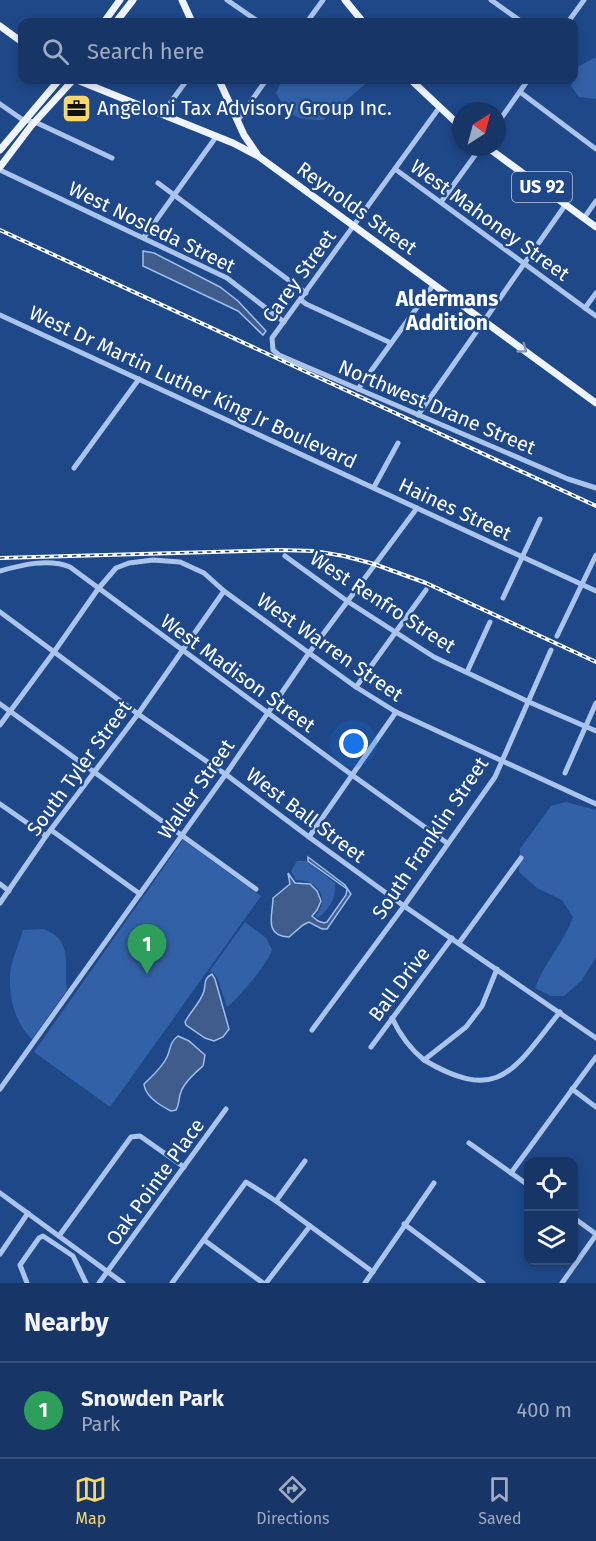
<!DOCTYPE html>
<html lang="en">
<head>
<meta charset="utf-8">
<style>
  :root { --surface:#173667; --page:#244170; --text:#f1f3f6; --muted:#9eabc0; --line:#36507b; --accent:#f9d86b }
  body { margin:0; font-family:"Fira Sans",sans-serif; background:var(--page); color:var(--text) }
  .controls { position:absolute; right:18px; bottom:18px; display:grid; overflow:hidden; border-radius:12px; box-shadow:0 3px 9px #0003 }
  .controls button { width:54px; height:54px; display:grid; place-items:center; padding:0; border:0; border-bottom:2px solid var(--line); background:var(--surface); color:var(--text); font:30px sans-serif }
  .compass { position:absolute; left:452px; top:102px; width:54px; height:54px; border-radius:50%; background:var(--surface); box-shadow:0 3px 9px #0003; rotate:36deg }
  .you { position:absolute; left:354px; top:744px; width:21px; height:21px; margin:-15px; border:4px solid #fff; border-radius:50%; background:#1a73e8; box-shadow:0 0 0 9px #1a73e833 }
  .badge { display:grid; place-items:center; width:39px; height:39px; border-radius:50%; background:var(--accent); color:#fff; font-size:20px; font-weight:700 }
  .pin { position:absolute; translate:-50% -50px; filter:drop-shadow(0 2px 3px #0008) }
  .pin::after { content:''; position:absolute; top:32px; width:21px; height:18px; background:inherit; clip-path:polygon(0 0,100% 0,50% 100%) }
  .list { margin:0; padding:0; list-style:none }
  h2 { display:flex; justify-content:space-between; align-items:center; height:78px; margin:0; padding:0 24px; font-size:26px }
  h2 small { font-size:20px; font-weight:400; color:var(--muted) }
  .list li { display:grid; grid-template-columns:39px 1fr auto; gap:18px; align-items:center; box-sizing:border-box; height:96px; padding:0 24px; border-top:2px solid var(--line) }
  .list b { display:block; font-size:22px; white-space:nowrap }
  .list p { margin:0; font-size:20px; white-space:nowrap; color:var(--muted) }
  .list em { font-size:20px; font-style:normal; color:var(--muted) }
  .icon { flex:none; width:33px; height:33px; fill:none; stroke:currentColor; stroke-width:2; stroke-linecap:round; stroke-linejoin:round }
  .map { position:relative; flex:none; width:596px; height:1283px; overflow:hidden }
  .search { position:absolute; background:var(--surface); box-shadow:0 3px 9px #0003; left:18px; right:18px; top:18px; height:66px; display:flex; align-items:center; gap:15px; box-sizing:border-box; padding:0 21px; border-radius:12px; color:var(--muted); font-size:22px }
  .sheet { height:174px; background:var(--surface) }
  nav { display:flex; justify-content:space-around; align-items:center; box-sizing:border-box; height:84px; border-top:2px solid var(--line); background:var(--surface); font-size:16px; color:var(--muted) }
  nav a { display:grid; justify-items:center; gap:3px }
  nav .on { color:var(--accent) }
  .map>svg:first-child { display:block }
  .green { fill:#3361a7 }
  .water { fill:#3f5c8c; stroke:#9ebeed; stroke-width:1.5 }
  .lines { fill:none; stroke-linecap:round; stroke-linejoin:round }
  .minor { stroke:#abc4eb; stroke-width:5 }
  .major { stroke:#eff4fe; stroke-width:7 }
  .rail-casing { stroke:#fff; stroke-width:4 }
  .rail { stroke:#1f4889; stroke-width:1.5; stroke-dasharray:4.5; stroke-linecap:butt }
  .oneway { stroke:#7d95be }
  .labels { text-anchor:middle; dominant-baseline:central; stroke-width:5; stroke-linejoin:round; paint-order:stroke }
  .shield { fill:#1f4889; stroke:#bcc8dc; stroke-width:1.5 }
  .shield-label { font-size:18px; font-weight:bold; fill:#fff }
  .poi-label { font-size:20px; fill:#fff; stroke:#1f4889; text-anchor:start }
  .street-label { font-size:20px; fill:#fff; stroke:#1f4889 }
  .neighbourhood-label { font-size:21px; font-weight:bold; fill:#fff; stroke:#1f4889 }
</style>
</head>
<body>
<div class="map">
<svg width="596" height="1283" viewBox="0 0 596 1283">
  <rect width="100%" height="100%" fill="#1f4889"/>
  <g class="green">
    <polygon points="596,57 596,99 579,97 571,86 579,66"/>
    <path d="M 282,80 L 370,80 L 323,120 C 296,120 289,117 276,93 Z"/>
    <path d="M 566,802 L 596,810 L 596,957 L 581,981 L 564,996 L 551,996 L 535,988 C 545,961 564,943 573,917 L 562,900 L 537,888 L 519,872 L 520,849 L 551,806 Z"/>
    <polygon points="183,840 261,896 110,1107 34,1052"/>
    <path d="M 297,861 L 306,861 L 335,883 C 336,899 330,908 318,918 L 315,916 C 332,898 317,880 296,880 L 291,871 Z"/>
    <path d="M 245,922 L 266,938 L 272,950 C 269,962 237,1000 227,1007 L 217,977 L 213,972 L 209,972 Z"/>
    <path d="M 43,929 C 47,931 53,933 56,936 C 71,948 64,974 67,990 L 32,1039 C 13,1022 6,987 12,963 C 15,952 20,941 23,930 Z"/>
  </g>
  <g class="water">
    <polygon points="143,251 154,253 220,287 238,301 266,331 263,335 238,311 143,266"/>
    <path d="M 308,857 L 345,885 L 351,894 L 327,929 L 322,929 L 309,922 L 303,925 L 289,937 C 263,936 273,914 273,898 L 290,884 L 288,873 L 295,883 L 310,884 L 317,891 L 321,901 L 317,910 L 312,916 L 318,921 L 324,923 L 327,922 L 346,895 L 347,889 L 308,861 Z"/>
    <path d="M 212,974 L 215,979 L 229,1029 L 223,1037 L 214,1041 L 205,1038 L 186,1025 L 185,1022 C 190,1012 201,1002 204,991 C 206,983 203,979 212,974 Z"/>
    <path d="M 178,1036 L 189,1041 L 205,1055 L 203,1066 C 196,1072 184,1082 181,1092 C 178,1099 180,1104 176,1110 L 171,1111 C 161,1106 145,1096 144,1084 C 152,1076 162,1068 167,1057 C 171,1049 169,1043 178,1036 Z"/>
  </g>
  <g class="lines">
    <g class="minor">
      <polyline points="227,0 259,22"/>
      <polyline points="491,0 522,22"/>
      <polyline points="307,22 323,0"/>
      <polyline points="568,22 584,0"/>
      <polyline points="520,92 596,149"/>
      <polyline points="0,104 23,120 35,122 112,158"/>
      <polyline points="439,108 272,338 273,350 279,355 568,479 596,488"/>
      <polyline points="162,114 187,80"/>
      <polyline points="238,120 266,80"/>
      <polyline points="497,124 528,80"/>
      <polyline points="395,169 596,316"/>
      <polyline points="0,170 227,278 284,322"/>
      <polyline points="158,183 306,293"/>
      <polyline points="441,202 481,147"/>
      <polyline points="584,218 596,201"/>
      <polyline points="144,237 216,137"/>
      <polyline points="301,300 306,304 391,343"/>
      <polyline points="585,308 596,293"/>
      <polyline points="0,315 596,591"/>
      <polyline points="358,389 434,284"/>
      <polyline points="418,415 566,204"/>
      <polyline points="74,468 139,379"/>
      <polyline points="374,487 398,443"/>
      <polyline points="285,556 347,601 434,657 529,702 596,731"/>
      <path d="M 0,571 C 21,565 49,558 70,567 L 352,775 L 447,843"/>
      <polyline points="503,598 540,519"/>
      <polyline points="0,612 138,714 228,776 309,837 404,906 596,1038"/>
      <polyline points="557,636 596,555"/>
      <polyline points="467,672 490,622"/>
      <polyline points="356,687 426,590"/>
      <polyline points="0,704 256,889"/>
      <polyline points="0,725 54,652 98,589 116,568 129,563 153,560 180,562 204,573 224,591 309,653 356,687 396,712 596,804"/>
      <polyline points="565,773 596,703"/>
      <polyline points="0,804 46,836"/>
      <polyline points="51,830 140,894"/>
      <polyline points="309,837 396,712"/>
      <polyline points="0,884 9,891"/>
      <polyline points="0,903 46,836 138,714 224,591"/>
      <polyline points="459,943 521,858"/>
      <path d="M 392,1018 C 400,1035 409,1048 424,1060 L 466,1027 L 482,1006 L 497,969"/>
      <polyline points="312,1030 404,906 495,777 551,650"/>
      <polyline points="371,1047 452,938"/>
      <path d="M 424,1060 C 500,1105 514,1069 560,1012"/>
      <polyline points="0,1089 228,771 309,653 417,508"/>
      <polyline points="572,1089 596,1107"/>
      <polyline points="469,1143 528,1185"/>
      <polyline points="511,1173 596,1057"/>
      <polyline points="0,1193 123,1283"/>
      <polyline points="276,1201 305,1161"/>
      <polyline points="574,1218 596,1234"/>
      <polyline points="404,1224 483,1283"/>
      <polyline points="59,1236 131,1137 140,1136 184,1167"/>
      <polyline points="204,1240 263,1283"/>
      <polyline points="0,1254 28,1213"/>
      <polyline points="27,1283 20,1265 39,1238 43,1236 73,1256 86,1283"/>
      <polyline points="99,1283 226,1109"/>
      <polyline points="172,1283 246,1182 276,1201 373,1272"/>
      <polyline points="266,1283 310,1226"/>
      <polyline points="365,1283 434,1183"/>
      <polyline points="562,1283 596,1235"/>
    </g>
    <g class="major">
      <polyline points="182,0 192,22"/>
      <polyline points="345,0 363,22"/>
      <polyline points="104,22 120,0"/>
      <polyline points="116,22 133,0"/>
      <polyline points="0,26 22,42"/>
      <polyline points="77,80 233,143 258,156 596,403"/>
      <polyline points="219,80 244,135 257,154"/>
      <polyline points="411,80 461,127"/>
      <polyline points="487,147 596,227"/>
      <polyline points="0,150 59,80"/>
      <polyline points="0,167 31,126 73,80"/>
    </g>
    <defs>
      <g id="rail">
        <polyline points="0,230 596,506"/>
        <polyline points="0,558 280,550 314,551 344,556 374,564 426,583 596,662"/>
      </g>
    </defs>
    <use href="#rail" class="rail-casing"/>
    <use href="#rail" class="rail"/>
  </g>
  <defs><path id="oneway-chevron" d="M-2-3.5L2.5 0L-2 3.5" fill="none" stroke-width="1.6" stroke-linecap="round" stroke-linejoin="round" transform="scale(1.5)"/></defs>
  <use class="oneway" href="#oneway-chevron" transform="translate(523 349) rotate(36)"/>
  <defs>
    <symbol id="office-square" viewBox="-11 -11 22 22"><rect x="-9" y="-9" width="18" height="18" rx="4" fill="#f9d86b" stroke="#1f4889"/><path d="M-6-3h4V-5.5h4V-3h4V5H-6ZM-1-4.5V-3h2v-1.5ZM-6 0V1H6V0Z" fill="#111"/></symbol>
  </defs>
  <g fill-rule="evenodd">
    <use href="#office-square" x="60" y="92" width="33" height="33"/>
  </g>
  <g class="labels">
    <rect class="shield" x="512" y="172" width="60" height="30" rx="4.5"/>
    <g class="shield-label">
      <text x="542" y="187">US 92</text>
    </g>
    <g class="poi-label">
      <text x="97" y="108">Angeloni Tax Advisory Group Inc.</text>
    </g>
    <g class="street-label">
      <text transform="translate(357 208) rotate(36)">Reynolds Street</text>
      <text transform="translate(490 220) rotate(36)">West Mahoney Street</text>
      <text transform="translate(152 227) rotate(26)">West Nosleda Street</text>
      <text transform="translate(299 276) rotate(-54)">Carey Street</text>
      <text transform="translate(193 387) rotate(25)">West Dr Martin Luther King Jr Boulevard</text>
      <text transform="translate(437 407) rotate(23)">Northwest Drane Street</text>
      <text transform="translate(455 509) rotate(25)">Haines Street</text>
      <text transform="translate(383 602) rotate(33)">West Renfro Street</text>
      <text transform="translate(330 647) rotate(35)">West Warren Street</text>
      <text transform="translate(238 673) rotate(36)">West Madison Street</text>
      <text transform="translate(79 768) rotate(-54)">South Tyler Street</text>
      <text transform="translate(196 789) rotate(-55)">Waller Street</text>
      <text transform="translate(306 815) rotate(37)">West Ball Street</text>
      <text transform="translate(430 838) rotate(-56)">South Franklin Street</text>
      <text transform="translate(399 984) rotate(-53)">Ball Drive</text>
      <text transform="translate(155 1182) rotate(-54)">Oak Pointe Place</text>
    </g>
    <g class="neighbourhood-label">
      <text x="447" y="299">Aldermans<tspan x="447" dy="24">Addition</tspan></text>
    </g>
  </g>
</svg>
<div class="controls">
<button><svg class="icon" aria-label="locate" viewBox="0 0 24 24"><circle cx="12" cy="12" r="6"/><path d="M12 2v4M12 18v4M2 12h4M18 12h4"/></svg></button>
<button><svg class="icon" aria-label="layers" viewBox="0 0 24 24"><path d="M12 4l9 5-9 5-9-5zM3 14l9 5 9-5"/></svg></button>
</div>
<svg class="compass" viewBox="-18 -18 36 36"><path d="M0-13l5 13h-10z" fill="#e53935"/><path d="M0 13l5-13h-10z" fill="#9eabc0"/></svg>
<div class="you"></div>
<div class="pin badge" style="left:147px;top:974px;background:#2e9e5b">1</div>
<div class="search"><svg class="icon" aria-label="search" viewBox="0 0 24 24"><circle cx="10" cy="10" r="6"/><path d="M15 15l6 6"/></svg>Search here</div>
</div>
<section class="sheet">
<h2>Nearby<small></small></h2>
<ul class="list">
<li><span class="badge" style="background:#2e9e5b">1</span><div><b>Snowden Park</b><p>Park</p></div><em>400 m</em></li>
</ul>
</section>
<nav>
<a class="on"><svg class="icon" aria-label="map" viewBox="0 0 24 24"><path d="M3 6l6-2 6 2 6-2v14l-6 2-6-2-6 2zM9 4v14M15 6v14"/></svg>Map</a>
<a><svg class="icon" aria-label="directions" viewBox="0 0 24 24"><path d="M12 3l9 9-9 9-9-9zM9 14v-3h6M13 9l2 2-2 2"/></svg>Directions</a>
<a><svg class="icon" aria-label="saved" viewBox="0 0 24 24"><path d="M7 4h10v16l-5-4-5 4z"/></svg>Saved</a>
</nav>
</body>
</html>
